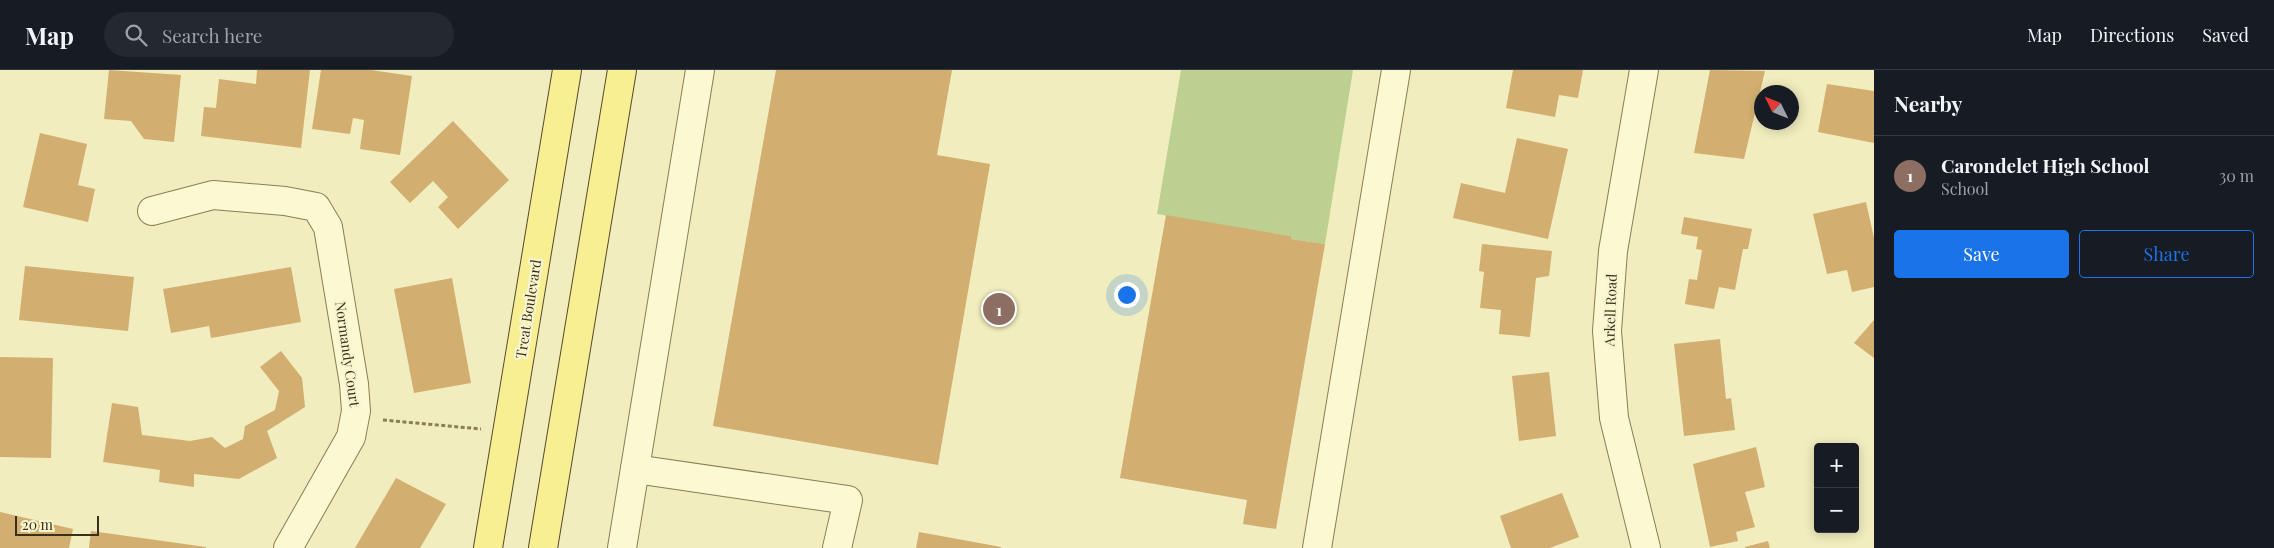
<!DOCTYPE html>
<html lang="en">
<head>
<meta charset="utf-8">
<style>
  :root { --surface:#171b24; --page:#242831; --text:#f1f3f6; --muted:#9ea1a6; --line:#363941; --accent:#1a73e8 }
  body { margin:0; font-family:"Playfair Display",serif; background:var(--page); color:var(--text) }
  .controls { position:absolute; right:15px; bottom:15px; display:grid; overflow:hidden; border-radius:5px; box-shadow:0 2px 12px #0003 }
  .controls button { width:45px; height:45px; display:grid; place-items:center; padding:0; border:0; border-bottom:1px solid var(--line); background:var(--surface); color:var(--text); font:25px sans-serif }
  .compass { position:absolute; left:1754px; top:15px; width:45px; height:45px; border-radius:50%; background:var(--surface); box-shadow:0 2px 12px #0003; rotate:313deg }
  .scale { position:absolute; left:15px; bottom:12px; width:84px; box-sizing:border-box; padding-left:5px; border:2px solid #39301b; border-top:0; font-size:14px; line-height:18px; white-space:nowrap; color:#39301b; -webkit-text-stroke:4px #f8f5ce; paint-order:stroke }
  .you { position:absolute; left:1126px; top:224px; width:18px; height:18px; margin:-12px; border:4px solid #fff; border-radius:50%; background:#1a73e8; box-shadow:0 0 0 8px #1a73e833 }
  .badge { display:grid; place-items:center; width:32px; height:32px; border-radius:50%; background:var(--accent); color:#fff; font-size:16px; font-weight:700 }
  .pin { position:absolute; translate:-50% -50%; border:2px solid #fff; box-shadow:0 1px 5px #0006 }
  .list { margin:0; padding:0; list-style:none }
  h2 { display:flex; justify-content:space-between; align-items:center; height:65px; margin:0; padding:0 20px; font-size:21px }
  h2 small { font-size:16px; font-weight:400; color:var(--muted) }
  .list li { display:grid; grid-template-columns:32px 1fr auto; gap:15px; align-items:center; box-sizing:border-box; height:80px; padding:0 20px; border-top:1px solid var(--line) }
  .list b { display:block; font-size:19px; white-space:nowrap }
  .list p { margin:0; font-size:16px; white-space:nowrap; color:var(--muted) }
  .list em { font-size:16px; font-style:normal; color:var(--muted) }
  .actions { display:flex; gap:10px; padding:15px 20px }
  .actions a { flex:1; padding:11px 0; border:1px solid var(--accent); border-radius:5px; text-align:center; font-size:18px; color:var(--accent) }
  .actions .main { background:var(--accent); color:#fff }
  .icon { flex:none; width:28px; height:28px; fill:none; stroke:currentColor; stroke-width:2; stroke-linecap:round; stroke-linejoin:round }
  .map { position:relative; flex:none; width:1874px; height:478px; overflow:hidden }
  header { display:flex; align-items:center; gap:30px; box-sizing:border-box; height:70px; padding:0 25px; background:var(--surface); border-bottom:1px solid var(--line) }
  header strong { font-size:24px }
  nav { display:flex; gap:28px; margin-inline-start:auto; font-size:18px }
  .search { width:350px; height:45px; background:var(--page); display:flex; align-items:center; gap:12px; box-sizing:border-box; padding:0 18px; border-radius:28px; color:var(--muted); font-size:19px }
  main { display:flex }
  aside { flex:1; background:var(--surface) }
  .map>svg:first-child { display:block }
  .green { fill:#bbd091 }
  .building { fill:#d2ae71 }
  .lines { fill:none; stroke-linecap:round; stroke-linejoin:round }
  .minor-casing { stroke:#8b7d55; stroke-width:30 }
  .major-casing { stroke:#58492a; stroke-width:30 }
  .path { stroke:#8b7d55; stroke-width:3; stroke-dasharray:4 2.5; stroke-linecap:butt }
  .minor { stroke:#fbf8d2; stroke-width:28 }
  .major { stroke:#f8ee92; stroke-width:28 }
  .labels { text-anchor:middle; dominant-baseline:central; stroke-width:4.5; stroke-linejoin:round; paint-order:stroke }
  .street-label { font-size:14px; fill:#39301b; stroke:#f8f5ce }
</style>
</head>
<body>
<header>
<strong>Map</strong>
<div class="search"><svg class="icon" aria-label="search" viewBox="0 0 24 24"><circle cx="10" cy="10" r="6"/><path d="M15 15l6 6"/></svg>Search here</div>
<nav><a>Map</a><a>Directions</a><a>Saved</a></nav>
</header>
<main>
<div class="map">
<svg width="1874" height="478" viewBox="0 0 1874 478">
  <rect width="100%" height="100%" fill="#f1edbe"/>
  <polygon class="green" points="1181,0 1353,0 1325,174 1291,169 1291,166 1157,144"/>
  <g class="building">
    <polygon points="109,0 181,5 174,72 144,69 131,51 104,49"/>
    <polygon points="257,0 310,0 301,78 201,66 204,37 216,38 219,9 256,14"/>
    <polygon points="321,0 371,0 412,6 400,85 360,79 364,50 353,48 350,64 312,59"/>
    <polygon points="776,0 952,0 937,85 990,94 938,395 713,356"/>
    <polygon points="1513,0 1583,0 1578,28 1559,25 1555,47 1506,38"/>
    <polygon points="1710,0 1765,1 1744,89 1694,83"/>
    <polygon points="1827,14 1874,21 1874,73 1818,62"/>
    <polygon points="453,51 509,110 458,159 438,137 448,127 433,111 410,133 390,112"/>
    <polygon points="40,63 87,74 78,115 95,119 88,152 23,137"/>
    <polygon points="1517,68 1568,79 1548,169 1453,148 1461,113 1505,123"/>
    <polygon points="1866,132 1874,168 1874,217 1852,222 1847,200 1827,204 1813,144"/>
    <polygon points="1166,145 1291,166 1291,169 1325,174 1276,459 1243,454 1247,430 1120,408"/>
    <polygon points="1684,147 1752,159 1748,179 1743,179 1735,220 1719,217 1714,239 1685,234 1689,209 1697,210 1702,180 1696,179 1698,167 1681,164"/>
    <polygon points="1482,174 1552,181 1549,206 1536,208 1530,267 1499,264 1501,240 1480,238 1484,202 1479,201"/>
    <polygon points="25,196 134,207 128,261 19,250"/>
    <polygon points="291,197 301,252 211,268 209,256 171,263 163,219"/>
    <polygon points="452,208 471,313 414,323 394,219"/>
    <polygon points="1874,250 1874,288 1854,273"/>
    <polygon points="1720,269 1726,329 1731,328 1735,360 1684,366 1674,274"/>
    <polygon points="281,281 302,308 305,337 267,361 277,388 239,409 194,404 194,417 159,412 160,400 103,392 112,333 138,337 142,365 190,371 212,367 225,378 243,369 245,356 275,340 279,321 260,297"/>
    <polygon points="0,287 53,288 51,388 0,387"/>
    <polygon points="1549,302 1556,366 1519,371 1512,306"/>
    <polygon points="1756,377 1765,417 1745,422 1755,457 1736,462 1738,471 1710,477 1693,394"/>
    <polygon points="396,408 446,434 420,478 355,478"/>
    <polygon points="1562,423 1579,467 1550,478 1511,478 1500,446"/>
    <polygon points="0,442 73,459 69,478 0,478"/>
    <polygon points="91,461 206,477 206,478 89,478"/>
    <polygon points="919,462 1001,477 1001,478 916,478"/>
    <polygon points="1768,471 1770,478 1745,478 1745,477"/>
  </g>
  <g class="lines">
    <defs>
      <g id="minor">
        <polyline points="1644,0 1613,181 1607,261 1614,348 1646,478"/>
        <polyline points="152,141 213,125 285,131 316,137 328,157 354,314 356,341 351,367 288,478"/>
        <polyline points="635,399 848,430 837,478"/>
        <polyline points="622,478 700,0"/>
        <polyline points="1317,478 1396,0"/>
      </g>
      <g id="major">
        <polyline points="488,478 567,0"/>
        <polyline points="543,478 622,0"/>
      </g>
    </defs>
    <use href="#minor" class="minor-casing"/>
    <use href="#major" class="major-casing"/>
    <polyline class="path" points="383,350 481,359"/>
    <use href="#minor" class="minor"/>
    <use href="#major" class="major"/>
  </g>
  <g class="labels">
    <g class="street-label">
      <text transform="translate(528 239) rotate(-81)">Treat Boulevard</text>
      <text transform="translate(1610 240) rotate(-88)">Arkell Road</text>
      <text transform="translate(348 284) rotate(82)">Normandy Court</text>
    </g>
  </g>
</svg>
<div class="controls">
<button>+</button>
<button>−</button>
</div>
<svg class="compass" viewBox="-18 -18 36 36"><path d="M0-13l5 13h-10z" fill="#e53935"/><path d="M0 13l5-13h-10z" fill="#9ea1a6"/></svg>
<div class="scale">20 m</div>
<div class="you"></div>
<div class="pin badge" style="left:999px;top:239px;background:#8d6e63">1</div>
</div>
<aside>
<h2>Nearby<small></small></h2>
<ul class="list">
<li><span class="badge" style="background:#8d6e63">1</span><div><b>Carondelet High School</b><p>School</p></div><em>30 m</em></li>
</ul>
<div class="actions"><a class="main">Save</a><a>Share</a></div>
</aside>
</main>
</body>
</html>
